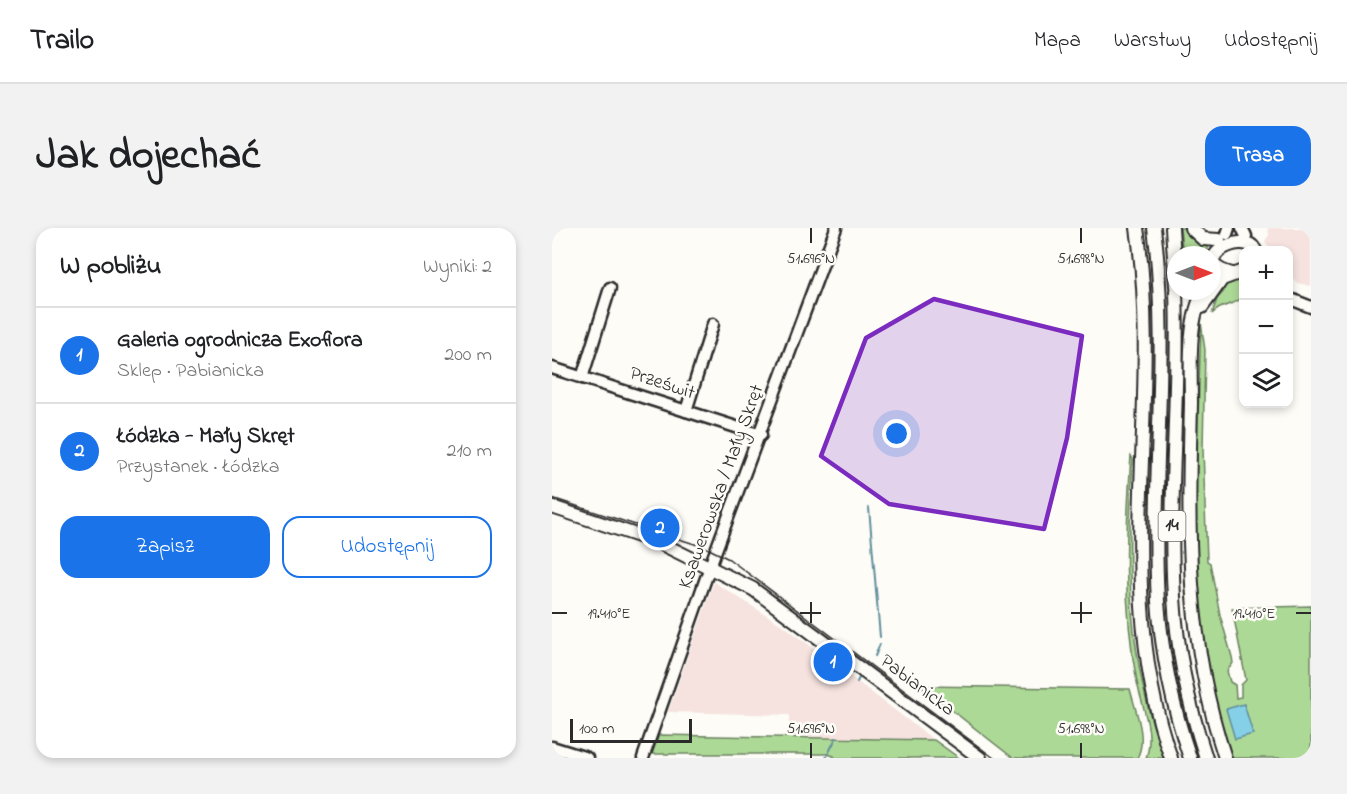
<!DOCTYPE html>
<html lang="pl">
<head>
<meta charset="utf-8">
<style>
  :root { --surface:#fff; --page:#f2f2f2; --text:#202124; --muted:#757577; --line:#e0e0e0; --accent:#1a73e8 }
  body { margin:0; font-family:"Indie Flower",sans-serif; background:var(--page); color:var(--text) }
  .controls { position:absolute; right:18px; top:18px; display:grid; overflow:hidden; border-radius:12px; box-shadow:0 3px 9px #0003 }
  .controls button { width:54px; height:54px; display:grid; place-items:center; padding:0; border:0; border-bottom:2px solid var(--line); background:var(--surface); color:var(--text); font:30px sans-serif }
  .compass { position:absolute; left:615px; top:18px; width:54px; height:54px; border-radius:50%; background:var(--surface); box-shadow:0 3px 9px #0003; rotate:90deg }
  .scale { position:absolute; left:18px; bottom:15px; width:122px; box-sizing:border-box; padding-left:6px; border:3px solid #2b2b2b; border-top:0; font-size:16px; line-height:21px; white-space:nowrap; color:#2b2b2b; -webkit-text-stroke:4px #fdfcf7; paint-order:stroke }
  .you { position:absolute; left:345px; top:206px; width:21px; height:21px; margin:-15px; border:4px solid #fff; border-radius:50%; background:#1a73e8; box-shadow:0 0 0 9px #1a73e833 }
  .badge { display:grid; place-items:center; width:39px; height:39px; border-radius:50%; background:var(--accent); color:#fff; font-size:20px; font-weight:700 }
  .pin { position:absolute; translate:-50% -50%; border:3px solid #fff; box-shadow:0 2px 6px #0006 }
  .list { margin:0; padding:0; list-style:none }
  h2 { display:flex; justify-content:space-between; align-items:center; height:78px; margin:0; padding:0 24px; font-size:26px }
  h2 small { font-size:20px; font-weight:400; color:var(--muted) }
  .list li { display:grid; grid-template-columns:39px 1fr auto; gap:18px; align-items:center; box-sizing:border-box; height:96px; padding:0 24px; border-top:2px solid var(--line) }
  .list b { display:block; font-size:22px; white-space:nowrap }
  .list p { margin:0; font-size:20px; white-space:nowrap; color:var(--muted) }
  .list em { font-size:20px; font-style:normal; color:var(--muted) }
  .actions { display:flex; gap:12px; padding:18px 24px }
  .actions a { flex:1; padding:14px 0; border:2px solid var(--accent); border-radius:18px; text-align:center; font-size:21px; color:var(--accent) }
  .actions .main { background:var(--accent); color:#fff }
  .icon { flex:none; width:33px; height:33px; fill:none; stroke:currentColor; stroke-width:2; stroke-linecap:round; stroke-linejoin:round }
  .map { position:relative; flex:none; width:759px; height:530px; overflow:hidden; border-radius:18px }
  header { display:flex; align-items:center; gap:36px; box-sizing:border-box; height:84px; padding:0 30px; background:var(--surface); border-bottom:2px solid var(--line) }
  header strong { font-size:28px }
  nav { display:flex; gap:33px; margin-inline-start:auto; font-size:21px }
  .intro { display:flex; align-items:center; justify-content:space-between; box-sizing:border-box; height:144px; padding:0 36px }
  h1 { margin:0; font-size:42px }
  .button { padding:15px 27px; border-radius:18px; background:var(--accent); color:#fff; font-size:21px; font-weight:700 }
  main { display:flex; gap:36px; padding:0 36px }
  aside { flex:1; background:var(--surface); border-radius:18px; box-shadow:0 3px 9px #0003 }
  .map>svg:first-child { display:block }
  .built { fill:#f6e3df }
  .green { fill:#add997; stroke:#6c8261; stroke-width:1.5 }
  .water { fill:#85d0e6; stroke:#618e9b; stroke-width:1.5 }
  .lines { fill:none; stroke-linecap:round; stroke-linejoin:round }
  .stream { stroke:#618e9b; stroke-width:2 }
  .minor-casing { stroke:#2b2b2b; stroke-width:15 }
  .major-casing { stroke:#2b2b2b; stroke-width:16 }
  .minor { stroke:#fdfcf7; stroke-width:10 }
  .major { stroke:#fdfcf7; stroke-width:12 }
  .tram { stroke:#2b2b2b; stroke-width:1.5 }
  .marked { fill:#7b2cbf; fill-opacity:0.2; stroke:#7b2cbf; stroke-width:4.5; stroke-linejoin:round }
  .ticks { fill:none; stroke:#2b2b2b; stroke-width:2 }
  .labels { text-anchor:middle; dominant-baseline:central; stroke-width:5; stroke-linejoin:round; paint-order:stroke }
  .shield { fill:#fdfcf7; stroke:#6a6a68; stroke-width:1.5 }
  .shield-label { font-size:18px; font-weight:bold; fill:#2b2b2b }
  .street-label { font-size:20px; fill:#2b2b2b; stroke:#fdfcf7 }
  .ticks-label { font-size:15px; text-anchor:middle; fill:#2b2b2b; stroke:#fdfcf7; stroke-width:5; stroke-linejoin:round; paint-order:stroke }
</style>
</head>
<body>
<header>
<strong>Trailo</strong>
<nav><a>Mapa</a><a>Warstwy</a><a>Udostępnij</a></nav>
</header>
<div class="intro"><h1>Jak dojechać</h1><a class="button">Trasa</a></div>
<main>
<aside>
<h2>W pobliżu<small>Wyniki: 2</small></h2>
<ul class="list">
<li><span class="badge">1</span><div><b>Galeria ogrodnicza Exoflora</b><p>Sklep · Pabianicka</p></div><em>200 m</em></li>
<li><span class="badge">2</span><div><b>Łódzka - Mały Skręt</b><p>Przystanek · Łódzka</p></div><em>210 m</em></li>
</ul>
<div class="actions"><a class="main">Zapisz</a><a>Udostępnij</a></div>
</aside>
<div class="map">
<svg width="759" height="530" viewBox="0 0 759 530">
  <rect width="100%" height="100%" fill="#fdfcf7"/>
  <filter id="ink" filterUnits="userSpaceOnUse"><feTurbulence type="fractalNoise" baseFrequency=".0167" numOctaves="2"/><feDisplacementMap in="SourceGraphic" scale="12" xChannelSelector="R" yChannelSelector="G"/><feConvolveMatrix kernelMatrix="1 2 1 2 8 2 1 2 1" color-interpolation-filters="sRGB"/></filter>
  <g filter="url(#ink)">
    <g class="built">
      <polygon points="716,0 759,0 759,58 745,55 737,46 736,22 718,22 713,13 717,7"/>
      <polygon points="162,354 235,400 382,512 237,508 237,487 116,484"/>
    </g>
    <g class="green">
      <polygon points="628,0 636,0 656,20 655,27 631,27"/>
      <path d="M 691,52 L 691,69 C 683,78 669,75 660,86 L 665,71 L 672,63 L 671,58 L 680,53 Z"/>
      <polygon points="649,94 653,122 651,221 655,333 658,335 668,387 680,429 681,435 675,443 678,454 683,457 684,470 689,469 689,457 694,452 680,380 759,378 759,530 680,530 660,464 647,374 643,285"/>
      <path d="M 579,227 L 581,232 C 574,337 575,430 612,530 L 594,530 C 603,505 590,479 585,454 C 570,378 574,304 579,227 Z"/>
      <path d="M 369,458 L 578,461 C 583,482 596,510 585,530 L 461,530 Z"/>
      <polygon points="107,507 382,512 407,530 281,530 282,528 275,526 100,526"/>
    </g>
    <polygon class="water" points="692,476 701,506 683,511 674,481"/>
    <g class="lines">
      <g class="stream">
        <polyline points="317,280 328,409"/>
        <polyline points="323,428 328,416"/>
        <polyline points="305,454 307,450"/>
        <polyline points="274,530 284,510"/>
      </g>
      <defs>
        <g id="minor">
          <polyline points="690,0 694,8"/>
          <polyline points="675,6 677,0"/>
          <polyline points="736,70 759,79"/>
          <polyline points="0,140 209,207"/>
          <polyline points="30,150 58,60"/>
          <polyline points="134,183 161,96"/>
          <polyline points="0,519 35,530"/>
          <polyline points="91,530 161,330 284,0"/>
        </g>
        <g id="major">
          <path d="M 585,0 C 611,176 558,359 619,530"/>
          <path d="M 602,0 C 618,124 599,249 606,374 C 610,427 621,480 638,530"/>
          <polyline points="620,0 624,58"/>
          <polyline points="639,0 651,11 667,12"/>
          <path d="M 681,46 C 631,35 691,0 703,22"/>
          <path d="M 624,63 C 628,165 616,267 622,369 C 625,424 637,478 654,530"/>
          <path d="M 652,63 C 635,92 639,142 639,175 C 636,301 633,408 673,530"/>
          <polyline points="650,79 670,51 692,43"/>
          <polyline points="0,279 108,315 201,361 428,530"/>
        </g>
      </defs>
      <use href="#minor" class="minor-casing"/>
      <use href="#major" class="major-casing"/>
      <use href="#minor" class="minor"/>
      <use href="#major" class="major"/>
      <polyline class="tram" points="0,270 155,320 177,331 442,530"/>
    </g>
  </g>
  <path class="marked" d="M 382,71 L 530,108 L 515,210 L 492,301 L 337,276 L 269,228 L 314,110 Z"/>
  <path class="ticks" d="M 259,0 L 259,15M 529,0 L 529,15M 259,374 L 259,395M 529,374 L 529,395M 0,385 L 15,385M 248,385 L 269,385M 519,385 L 540,385M 744,385 L 759,385M 259,515 L 259,530M 529,515 L 529,530"/>
  <g class="labels">
    <rect class="shield" x="606.5" y="283" width="27" height="30" rx="4.5"/>
    <g class="shield-label">
      <text x="620" y="298">14</text>
    </g>
    <g class="street-label">
      <text transform="translate(110 156) rotate(18)">Prześwit</text>
      <text transform="translate(170 259) rotate(-70)">Ksawerowska / Mały Skręt</text>
      <text transform="translate(365 458) rotate(37)">Pabianicka</text>
    </g>
  </g>
  <g class="ticks-label">
    <text x="259" y="35">51.696°N</text>
    <text x="529" y="35">51.698°N</text>
    <text x="57" y="390">19.410°E</text>
    <text x="702" y="390">19.410°E</text>
    <text x="259" y="505">51.696°N</text>
    <text x="529" y="505">51.698°N</text>
  </g>
</svg>
<div class="controls">
<button>+</button>
<button>−</button>
<button><svg class="icon" aria-label="layers" viewBox="0 0 24 24"><path d="M12 4l9 5-9 5-9-5zM3 14l9 5 9-5"/></svg></button>
</div>
<svg class="compass" viewBox="-18 -18 36 36"><path d="M0-13l5 13h-10z" fill="#e53935"/><path d="M0 13l5-13h-10z" fill="#757577"/></svg>
<div class="scale">100 m</div>
<div class="you"></div>
<div class="pin badge" style="left:281px;top:434px">1</div>
<div class="pin badge" style="left:108px;top:300px">2</div>
</div>
</main>
</body>
</html>
